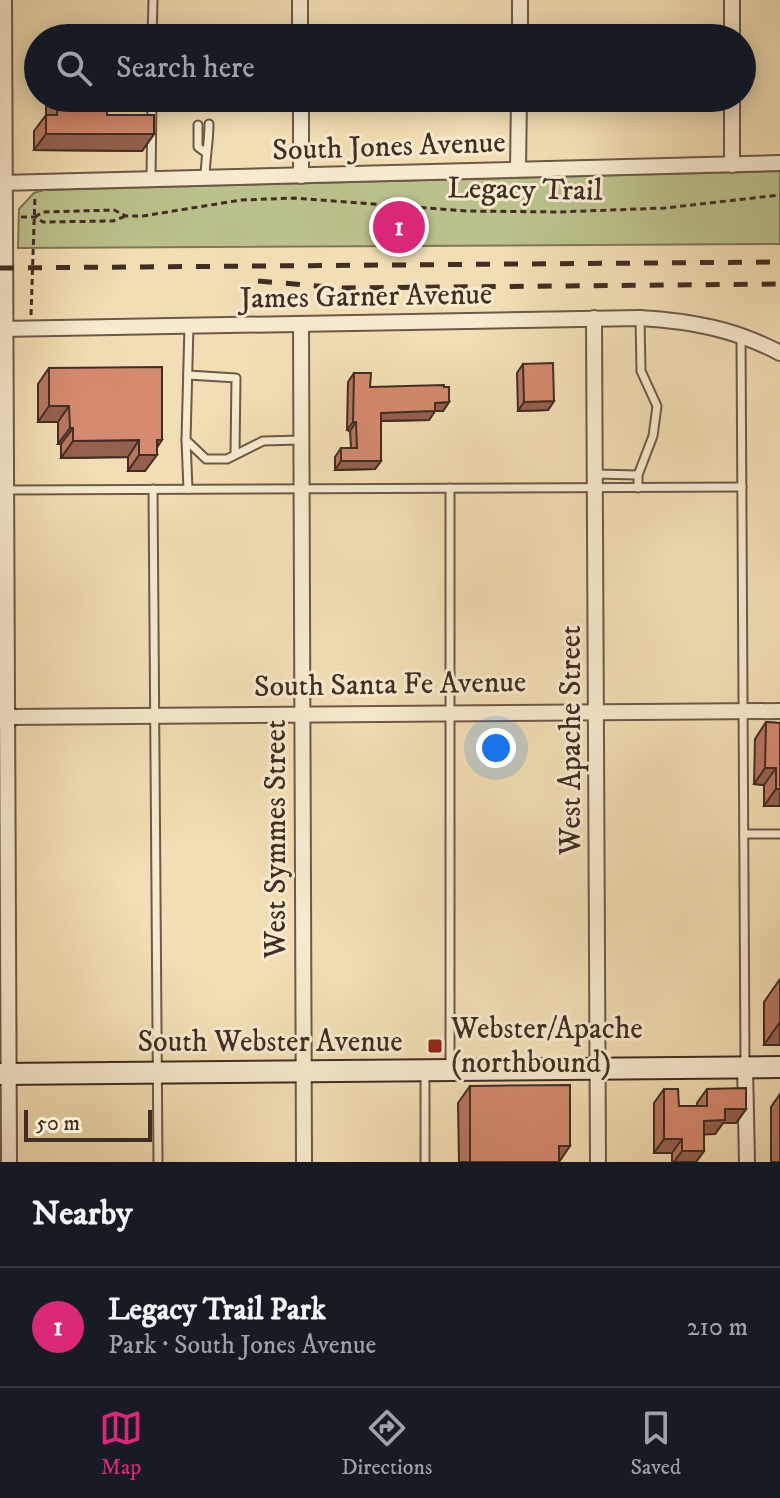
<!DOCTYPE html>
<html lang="en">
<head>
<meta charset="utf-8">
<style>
  :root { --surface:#171b24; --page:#20242c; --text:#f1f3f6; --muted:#9ea1a6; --line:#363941; --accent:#db2777 }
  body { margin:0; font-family:"IM FELL DW Pica",serif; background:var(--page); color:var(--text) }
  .scale { position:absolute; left:24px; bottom:20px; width:128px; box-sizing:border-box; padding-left:8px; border:4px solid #422d24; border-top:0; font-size:22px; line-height:28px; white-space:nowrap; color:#422d24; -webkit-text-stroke:6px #f7eace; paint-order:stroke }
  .you { position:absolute; left:496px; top:748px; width:28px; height:28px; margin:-20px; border:6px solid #fff; border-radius:50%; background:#1a73e8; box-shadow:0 0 0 12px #1a73e833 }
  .badge { display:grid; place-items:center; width:52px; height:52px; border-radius:50%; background:var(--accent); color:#fff; font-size:26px; font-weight:700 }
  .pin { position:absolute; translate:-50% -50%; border:4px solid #fff; box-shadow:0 2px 8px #0006 }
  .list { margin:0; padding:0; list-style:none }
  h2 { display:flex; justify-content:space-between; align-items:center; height:104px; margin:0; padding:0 32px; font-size:34px }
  h2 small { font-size:26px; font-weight:400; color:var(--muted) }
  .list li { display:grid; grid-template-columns:52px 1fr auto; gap:24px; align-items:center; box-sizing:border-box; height:120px; padding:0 32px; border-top:2px solid var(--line) }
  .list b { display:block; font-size:30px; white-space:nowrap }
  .list p { margin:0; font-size:26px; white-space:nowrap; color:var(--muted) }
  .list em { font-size:26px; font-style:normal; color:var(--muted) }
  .icon { flex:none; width:44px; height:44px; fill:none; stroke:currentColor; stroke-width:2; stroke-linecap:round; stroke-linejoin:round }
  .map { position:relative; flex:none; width:780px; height:1162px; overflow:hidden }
  .search { position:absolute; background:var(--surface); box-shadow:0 4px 20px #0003; left:24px; right:24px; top:24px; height:88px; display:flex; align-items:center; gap:20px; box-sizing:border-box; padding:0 28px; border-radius:44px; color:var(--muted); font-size:30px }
  .sheet { height:224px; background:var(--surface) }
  nav { display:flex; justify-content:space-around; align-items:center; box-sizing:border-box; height:112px; border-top:2px solid var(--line); background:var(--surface); font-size:22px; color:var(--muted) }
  nav a { display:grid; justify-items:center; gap:4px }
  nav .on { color:var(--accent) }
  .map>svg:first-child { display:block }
  .green { fill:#bbc18c; stroke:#7e7758; stroke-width:2 }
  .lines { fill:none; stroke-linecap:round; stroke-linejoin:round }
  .lane-casing { stroke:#6e5948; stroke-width:11 }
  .street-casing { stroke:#6e5948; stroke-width:18 }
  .secondary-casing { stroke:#422d24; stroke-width:24 }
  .path { stroke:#422d24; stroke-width:3; stroke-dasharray:6 4; stroke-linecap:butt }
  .lane { stroke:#f7eace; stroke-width:7 }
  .street { stroke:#f7eace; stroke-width:14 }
  .secondary { stroke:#f7eace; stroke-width:20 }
  .rail { stroke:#422d24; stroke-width:5; stroke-dasharray:14 14; stroke-linecap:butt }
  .wall { fill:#b7765f; stroke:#422d24; stroke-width:2 }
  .shaded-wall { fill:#95604e; stroke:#422d24; stroke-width:2 }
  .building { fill:#d5896f; stroke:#422d24; stroke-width:2 }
  .poi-dot { fill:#8f2418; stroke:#f7eace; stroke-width:3 }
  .labels { text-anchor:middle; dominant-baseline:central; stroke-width:6; stroke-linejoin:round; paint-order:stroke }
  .street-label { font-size:30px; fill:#422d24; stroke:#f7eace }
  .poi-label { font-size:30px; fill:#422d24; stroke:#f7eace; text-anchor:start }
</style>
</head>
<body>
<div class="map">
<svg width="780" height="1162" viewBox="0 0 780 1162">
  <rect width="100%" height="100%" fill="#f2deb4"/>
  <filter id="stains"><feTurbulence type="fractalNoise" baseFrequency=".0025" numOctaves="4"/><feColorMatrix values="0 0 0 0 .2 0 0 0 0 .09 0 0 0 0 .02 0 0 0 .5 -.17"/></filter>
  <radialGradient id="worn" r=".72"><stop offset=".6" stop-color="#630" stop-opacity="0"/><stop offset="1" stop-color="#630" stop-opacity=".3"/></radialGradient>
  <polygon class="green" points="780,171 780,244 18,248 19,209 34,193 44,190"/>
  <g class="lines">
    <defs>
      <g id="lane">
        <polyline points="152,38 153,0"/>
        <polyline points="198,125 198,147 205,152"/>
        <path d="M 205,179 C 205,160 209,143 209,124"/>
        <polyline points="151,180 152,98"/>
        <polyline points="189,325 186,440 206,459 227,459 263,441 301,440"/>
        <polyline points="741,337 745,1064"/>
        <polyline points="188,375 236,378 235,454"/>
        <polyline points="186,440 188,489"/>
        <polyline points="596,474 638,475"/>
        <polyline points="638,488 638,475 653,436 657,406 641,371 640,318"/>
        <polyline points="153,489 158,1162"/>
        <polyline points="7,490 742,487"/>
        <polyline points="744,834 780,834"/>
        <polyline points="450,1068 450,488"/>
        <polyline points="425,1162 425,1073"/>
      </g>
      <g id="street">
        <polyline points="4,0 9,1162"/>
        <polyline points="300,0 300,38"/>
        <polyline points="732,0 732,38"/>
        <polyline points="520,38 520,0"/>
        <polyline points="301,98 301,176"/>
        <polyline points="732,98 732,165"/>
        <polyline points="518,169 519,98"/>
        <polyline points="0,183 780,163"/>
        <polyline points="594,318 598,1162"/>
        <polyline points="301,325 304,1162"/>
        <path d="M 0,329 L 640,318 C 691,321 735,329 780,353"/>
        <polyline points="8,717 780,711"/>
        <polyline points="745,1067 747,1162"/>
      </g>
      <g id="secondary">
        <polyline points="0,717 8,717"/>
        <polyline points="0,1074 780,1067"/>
      </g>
    </defs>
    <use href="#lane" class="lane-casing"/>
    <use href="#street" class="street-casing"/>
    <use href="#secondary" class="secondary-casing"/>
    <g class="path">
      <polyline points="21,217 35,217 43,222 113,221 126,216"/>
      <polyline points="35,217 43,212 114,210 126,216 143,216 241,200 295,198 467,211 559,212 665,208 780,195"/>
      <polyline points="31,315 35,195"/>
    </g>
    <use href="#lane" class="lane"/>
    <use href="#street" class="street"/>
    <use href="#secondary" class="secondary"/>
    <g class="rail">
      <polyline points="0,268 780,262"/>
      <polyline points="258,281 342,288 780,284"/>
    </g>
  </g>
  <g class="wall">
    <polygon points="46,98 107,98 107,115 154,134 142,151 34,150 34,131 46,115"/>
    <polygon points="523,364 554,401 548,410 518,411 517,373"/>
    <polygon points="49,368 157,448 145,471 128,471 128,457 61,458 61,444 58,444 58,422 38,422 38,384"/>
    <polygon points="354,373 370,387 449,402 443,411 435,411 429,420 381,421 381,461 375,469 335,470 335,457 341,448 351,448 350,431 347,430 348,382"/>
    <polygon points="766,722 780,723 780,806 764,806 764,785 754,784 755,739"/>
    <polygon points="780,979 780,1045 764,1045 764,1002"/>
    <polygon points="470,1086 559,1162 459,1162 458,1103"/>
    <polygon points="664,1089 679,1106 697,1106 697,1103 707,1089 746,1109 736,1123 723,1123 715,1134 704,1134 704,1151 696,1162 672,1162 672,1153 654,1153 654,1103"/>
    <polygon points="780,1094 780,1162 771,1162 771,1107"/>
  </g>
  <g class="shaded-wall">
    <polygon points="46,134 154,134 142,151 34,150"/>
    <polygon points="554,401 548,410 518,411 524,402"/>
    <polygon points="449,402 443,411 435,411 429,420 375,421 381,413 435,403"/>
    <polygon points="49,406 69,406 58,422 38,422"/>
    <polygon points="353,422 356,422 350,431 347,430"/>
    <polygon points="70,428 73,428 61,444 58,444"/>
    <polygon points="139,440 128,457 61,458 73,441"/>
    <polygon points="157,440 162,440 152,455 157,455 145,471 128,471 139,455"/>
    <polygon points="341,461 381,461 375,469 335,470"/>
    <polygon points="765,768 776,768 764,785 754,784"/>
    <polygon points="776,789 780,789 780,806 764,806"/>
    <polygon points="780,1022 780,1045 764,1045"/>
    <polygon points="725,1109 746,1109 736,1123 723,1123 715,1134 694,1135 704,1121"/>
    <polygon points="664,1139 682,1139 672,1153 654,1153"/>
    <polygon points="559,1146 570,1146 559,1162 548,1162"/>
    <polygon points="682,1151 704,1151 696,1162 674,1162"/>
  </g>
  <g class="building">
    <polygon points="58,98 107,98 107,115 154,115 154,134 46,134 46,115 57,115"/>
    <polygon points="553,363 554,401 524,402 523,364"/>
    <polygon points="162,367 162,440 157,440 157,455 139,455 139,440 73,441 73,428 70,428 69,406 49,406 49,368"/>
    <polygon points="354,373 371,373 370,387 444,385 444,387 449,387 449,402 435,403 435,411 381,413 381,461 341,461 341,448 357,448 356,422 353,422"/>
    <polygon points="766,722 780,723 780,789 776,789 776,768 765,768"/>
    <polygon points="570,1085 570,1146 559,1146 559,1162 470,1162 470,1086"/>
    <polygon points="746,1088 746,1109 725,1109 725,1120 704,1121 704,1151 682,1151 682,1139 664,1139 664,1089 678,1089 679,1106 707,1106 707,1089"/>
  </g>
  <rect class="poi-dot" x="427" y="1038" width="16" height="16" rx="4"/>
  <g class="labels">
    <g class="street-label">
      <text transform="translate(389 147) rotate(-2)">South Jones Avenue</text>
      <text transform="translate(525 190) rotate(1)">Legacy Trail</text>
      <text transform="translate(366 297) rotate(-1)">James Garner Avenue</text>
      <text transform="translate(390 685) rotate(-1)">South Santa Fe Avenue</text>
      <text transform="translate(571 740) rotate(-90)">West Apache Street</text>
      <text transform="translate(276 839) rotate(-90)">West Symmes Street</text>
      <text x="270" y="1042">South Webster Avenue</text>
    </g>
    <g class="poi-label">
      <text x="451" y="1029">Webster/Apache<tspan x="451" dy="34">(northbound)</tspan></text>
    </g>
  </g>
  <rect width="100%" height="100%" filter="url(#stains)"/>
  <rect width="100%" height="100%" fill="url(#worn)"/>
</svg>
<div class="scale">50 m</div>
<div class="you"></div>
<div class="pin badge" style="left:399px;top:227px">1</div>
<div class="search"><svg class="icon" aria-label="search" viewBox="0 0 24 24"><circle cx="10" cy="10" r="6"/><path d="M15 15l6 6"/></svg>Search here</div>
</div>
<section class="sheet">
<h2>Nearby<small></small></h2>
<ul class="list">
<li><span class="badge">1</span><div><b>Legacy Trail Park</b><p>Park · South Jones Avenue</p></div><em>210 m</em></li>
</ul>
</section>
<nav>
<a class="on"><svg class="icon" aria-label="map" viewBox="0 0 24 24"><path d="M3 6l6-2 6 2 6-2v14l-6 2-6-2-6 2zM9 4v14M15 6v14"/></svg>Map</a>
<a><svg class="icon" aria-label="directions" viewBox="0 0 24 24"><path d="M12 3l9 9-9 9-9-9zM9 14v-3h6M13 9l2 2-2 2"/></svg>Directions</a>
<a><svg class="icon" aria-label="saved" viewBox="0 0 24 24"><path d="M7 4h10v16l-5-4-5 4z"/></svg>Saved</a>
</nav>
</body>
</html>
